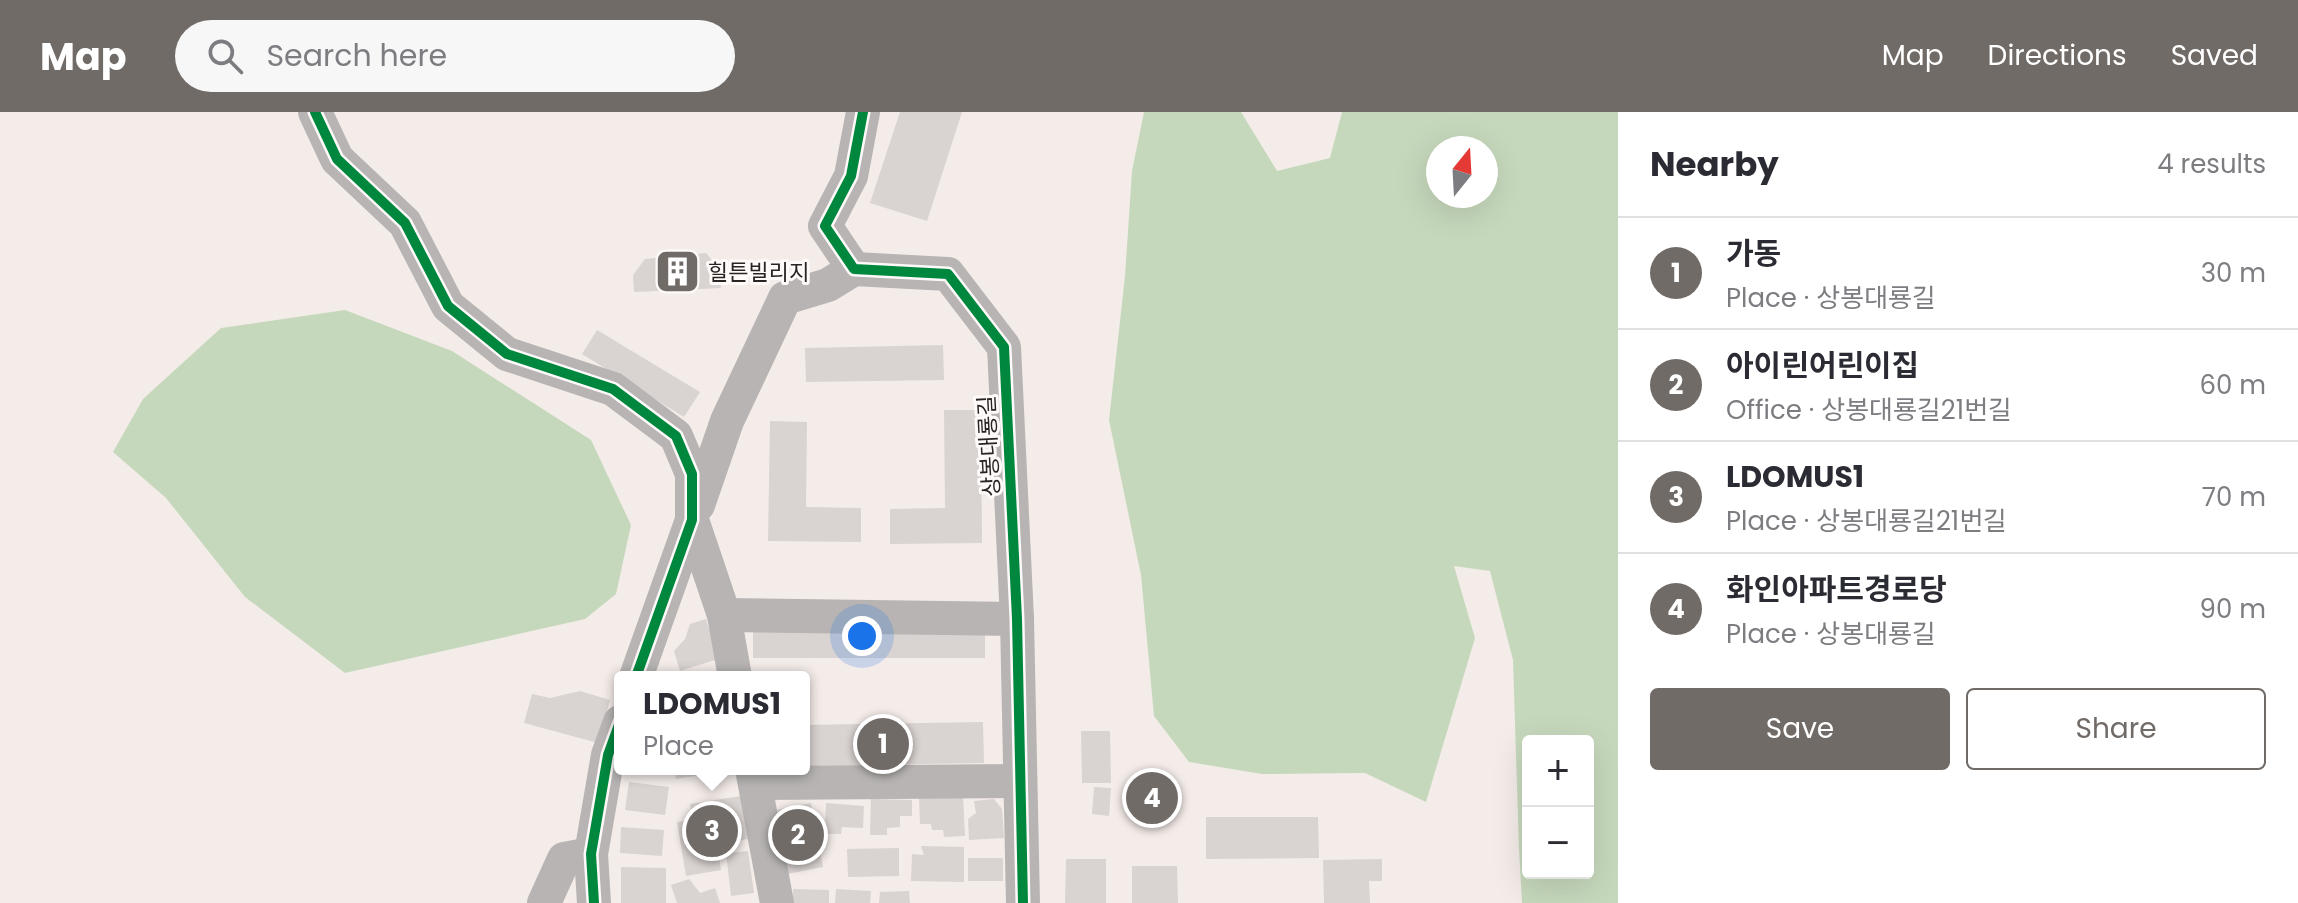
<!DOCTYPE html>
<html lang="en">
<head>
<meta charset="utf-8">
<style>
  :root { --surface:#fff; --page:#f7f7f7; --text:#2b2b33; --muted:#7c7c81; --line:#e1e1e2; --accent:#716b68 }
  body { margin:0; font-family:Poppins,"Noto Sans KR",sans-serif; background:var(--page); color:var(--text) }
  .controls { position:absolute; right:24px; bottom:24px; display:grid; overflow:hidden; border-radius:8px; box-shadow:0 8px 32px #0002 }
  .controls button { width:72px; height:72px; display:grid; place-items:center; padding:0; border:0; border-bottom:2px solid var(--line); background:var(--surface); color:var(--text); font:40px sans-serif }
  .compass { position:absolute; left:1426px; top:24px; width:72px; height:72px; border-radius:50%; background:var(--surface); box-shadow:0 8px 32px #0002; rotate:18deg }
  .you { position:absolute; left:862px; top:524px; width:28px; height:28px; margin:-20px; border:6px solid #fff; border-radius:50%; background:#1a73e8; box-shadow:0 0 0 12px #1a73e833 }
  .badge { display:grid; place-items:center; width:52px; height:52px; border-radius:50%; background:var(--accent); color:#fff; font-size:26px; font-weight:700 }
  .pin { position:absolute; translate:-50% -50%; border:4px solid #fff; box-shadow:0 2px 8px #0006 }
  .popup { position:absolute; left:614px; top:559px; width:196px; height:104px; box-sizing:border-box; display:grid; place-content:center; border-radius:8px; background:var(--surface); filter:drop-shadow(0 2px 6px #0005); font-size:26px; white-space:nowrap; color:var(--muted) }
  .popup b { font-size:30px; color:var(--text) }
  .popup::after { content:''; position:absolute; left:50%; top:100%; margin-left:-16px; border:16px solid transparent; border-top-color:var(--surface) }
  .list { margin:0; padding:0; list-style:none }
  h2 { display:flex; justify-content:space-between; align-items:center; height:104px; margin:0; padding:0 32px; font-size:34px }
  h2 small { font-size:26px; font-weight:400; color:var(--muted) }
  .list li { display:grid; grid-template-columns:52px 1fr auto; gap:24px; align-items:center; box-sizing:border-box; height:112px; padding:0 32px; border-top:2px solid var(--line) }
  .list b { display:block; font-size:30px; white-space:nowrap }
  .list p { margin:0; font-size:26px; white-space:nowrap; color:var(--muted) }
  .list em { font-size:26px; font-style:normal; color:var(--muted) }
  .actions { display:flex; gap:16px; padding:24px 32px }
  .actions a { flex:1; padding:18px 0; border:2px solid var(--accent); border-radius:8px; text-align:center; font-size:28px; color:var(--accent) }
  .actions .main { background:var(--accent); color:#fff }
  .icon { flex:none; width:44px; height:44px; fill:none; stroke:currentColor; stroke-width:2; stroke-linecap:round; stroke-linejoin:round }
  .map { position:relative; flex:none; width:1618px; height:791px; overflow:hidden }
  header { display:flex; align-items:center; gap:48px; box-sizing:border-box; height:112px; padding:0 40px; background:var(--accent); color:#fff }
  header strong { font-size:38px }
  nav { display:flex; gap:44px; margin-inline-start:auto; font-size:28px }
  .search { width:560px; height:72px; background:var(--page); display:flex; align-items:center; gap:20px; box-sizing:border-box; padding:0 28px; border-radius:44px; color:var(--muted); font-size:30px }
  main { display:flex }
  aside { flex:1; background:var(--surface) }
  .map>svg:first-child { display:block }
  .forest { fill:#c6d8bc; fill-rule:evenodd }
  .building { fill:#d9d3d1 }
  .lines { fill:none; stroke-linecap:round; stroke-linejoin:round }
  .minor { stroke:#b7b4b3; stroke-width:34 }
  .cycleway-casing { stroke:#fdfaf9; stroke-width:15 }
  .cycleway { stroke:#00873e; stroke-width:10 }
  .labels { text-anchor:middle; dominant-baseline:central; stroke-width:6; stroke-linejoin:round; paint-order:stroke }
  .poi-label { font-size:22px; fill:#2a2522; stroke:#fdfaf9; text-anchor:start }
  .street-label { font-size:22px; fill:#2a2522; stroke:#fdfaf9 }
</style>
</head>
<body>
<header>
<strong>Map</strong>
<div class="search"><svg class="icon" aria-label="search" viewBox="0 0 24 24"><circle cx="10" cy="10" r="6"/><path d="M15 15l6 6"/></svg>Search here</div>
<nav><a>Map</a><a>Directions</a><a>Saved</a></nav>
</header>
<main>
<div class="map">
<svg width="1618" height="791" viewBox="0 0 1618 791">
  <rect width="100%" height="100%" fill="#f4ece9"/>
  <g class="forest">
    <path d="M 1144,0 L 1241,0 L 1277,59 L 1330,46 L 1342,0 L 1618,0 L 1618,791 L 1522,791 L 1519,737 L 1513,548 L 1490,459 L 1454,454 L 1475,526 L 1426,690 L 1365,661 L 1262,662 L 1189,650 L 1154,604 L 1141,463 L 1109,308 L 1125,164 L 1132,59 ZM 1438,36 L 1486,36 L 1486,84 L 1438,84 ZM 1588,629 L 1588,761 L 1528,761 L 1528,629 Z"/>
    <polygon points="345,198 452,239 591,328 631,413 616,482 585,507 345,561 245,485 166,386 113,340 143,287 221,216"/>
  </g>
  <g class="building">
    <polygon points="900,0 962,0 927,109 870,91"/>
    <polygon points="706,141 720,158 721,176 634,180 633,163 645,147"/>
    <polygon points="597,218 700,280 684,305 582,242"/>
    <polygon points="943,233 944,268 806,270 805,236"/>
    <polygon points="944,298 981,298 982,431 890,432 890,397 945,396"/>
    <polygon points="770,309 807,310 806,395 861,396 861,430 768,429"/>
    <polygon points="706,507 718,547 680,559 674,539 685,527 690,512"/>
    <polygon points="753,511 985,512 985,546 753,546"/>
    <polygon points="580,579 610,588 598,631 524,611 532,582 550,586"/>
    <polygon points="983,610 984,651 804,654 804,613"/>
    <polygon points="1081,619 1110,619 1111,671 1082,671"/>
    <polygon points="675,657 726,657 726,659 676,667"/>
    <polygon points="629,670 669,675 665,703 625,698"/>
    <polygon points="1138,672 1165,673 1165,699 1139,700"/>
    <polygon points="1094,675 1111,676 1109,704 1092,702"/>
    <polygon points="741,684 748,727 717,732 721,758 686,764 677,710 693,708 690,692"/>
    <polygon points="963,684 965,724 944,725 943,718 932,718 931,712 920,712 919,685"/>
    <polygon points="871,687 912,688 912,704 900,704 900,715 887,716 887,723 870,723"/>
    <polygon points="994,687 1002,697 1004,726 969,728 968,707 976,701 974,689"/>
    <polygon points="811,691 823,755 787,762 775,698"/>
    <polygon points="826,691 864,694 863,716 842,715 841,722 825,722"/>
    <polygon points="1206,705 1318,705 1319,746 1206,747"/>
    <polygon points="621,715 664,718 662,744 620,741"/>
    <polygon points="921,734 964,735 964,770 911,769 912,742 924,743"/>
    <polygon points="899,736 899,764 848,765 847,737"/>
    <polygon points="748,739 754,781 731,784 726,741"/>
    <rect x="968" y="746" width="35" height="23"/>
    <polygon points="1066,747 1106,747 1106,791 1065,791"/>
    <polygon points="1382,747 1382,769 1369,769 1370,791 1324,791 1323,748"/>
    <polygon points="1132,754 1177,754 1178,791 1132,791"/>
    <polygon points="621,755 666,756 666,791 621,791"/>
    <polygon points="689,767 700,781 715,776 720,791 677,791 671,773"/>
    <polygon points="793,777 829,778 829,791 793,791"/>
    <polygon points="836,777 871,779 870,791 835,791"/>
    <polygon points="909,779 910,791 879,791 880,780"/>
  </g>
  <g class="lines">
    <g class="minor">
      <polyline points="315,0 337,47 405,111 448,194 507,242 613,277 676,324 692,362 692,408 636,565"/>
      <polyline points="863,0 851,64 825,114 854,157 948,162 1004,235 1017,507 1023,791"/>
      <polyline points="698,393 727,309 785,186 828,173 854,157"/>
      <polyline points="692,408 724,503 735,565"/>
      <polyline points="724,503 1017,507"/>
      <polyline points="752,657 777,791"/>
      <polyline points="755,671 1020,669"/>
      <polyline points="544,791 564,747 591,742"/>
      <polyline points="594,791 591,742 608,643 620,610"/>
    </g>
    <defs>
      <g id="cycleway">
        <polyline points="315,0 337,47 405,111 448,194 507,242 613,277 676,324 692,362 692,408 636,565"/>
        <polyline points="863,0 851,64 825,114 854,157 948,162 1004,235 1017,507 1023,791"/>
        <polyline points="594,791 591,742 608,643 620,610"/>
      </g>
    </defs>
    <use href="#cycleway" class="cycleway-casing"/>
    <use href="#cycleway" class="cycleway"/>
  </g>
  <defs>
    <symbol id="building-square" viewBox="-11 -11 22 22"><rect x="-9" y="-9" width="18" height="18" rx="4" fill="#716b68" stroke="#fdfaf9"/><path d="M-4-6H4V6H1V3H-1V6H-4ZM-2.5-4.3h1.7v1.8h-1.7ZM.8-4.3h1.7v1.8H.8ZM-2.5-1h1.7V.8h-1.7ZM.8-1h1.7V.8H.8Z" fill="#fff"/></symbol>
  </defs>
  <g fill-rule="evenodd">
    <use href="#building-square" x="652" y="134" width="51" height="51"/>
  </g>
  <g class="labels">
    <g class="poi-label">
      <text x="708" y="160">힐튼빌리지</text>
    </g>
    <g class="street-label">
      <text transform="translate(989 334) rotate(-93)">상봉대룡길</text>
    </g>
  </g>
</svg>
<div class="controls">
<button>+</button>
<button>−</button>
</div>
<svg class="compass" viewBox="-18 -18 36 36"><path d="M0-13l5 13h-10z" fill="#e53935"/><path d="M0 13l5-13h-10z" fill="#7c7c81"/></svg>
<div class="you"></div>
<div class="pin badge" style="left:883px;top:632px">1</div>
<div class="pin badge" style="left:798px;top:723px">2</div>
<div class="pin badge" style="left:712px;top:719px">3</div>
<div class="popup"><b>LDOMUS1</b>Place</div>
<div class="pin badge" style="left:1152px;top:686px">4</div>
</div>
<aside>
<h2>Nearby<small>4 results</small></h2>
<ul class="list">
<li><span class="badge">1</span><div><b>가동</b><p>Place · 상봉대룡길</p></div><em>30 m</em></li>
<li><span class="badge">2</span><div><b>아이린어린이집</b><p>Office · 상봉대룡길21번길</p></div><em>60 m</em></li>
<li><span class="badge">3</span><div><b>LDOMUS1</b><p>Place · 상봉대룡길21번길</p></div><em>70 m</em></li>
<li><span class="badge">4</span><div><b>화인아파트경로당</b><p>Place · 상봉대룡길</p></div><em>90 m</em></li>
</ul>
<div class="actions"><a class="main">Save</a><a>Share</a></div>
</aside>
</main>
</body>
</html>
